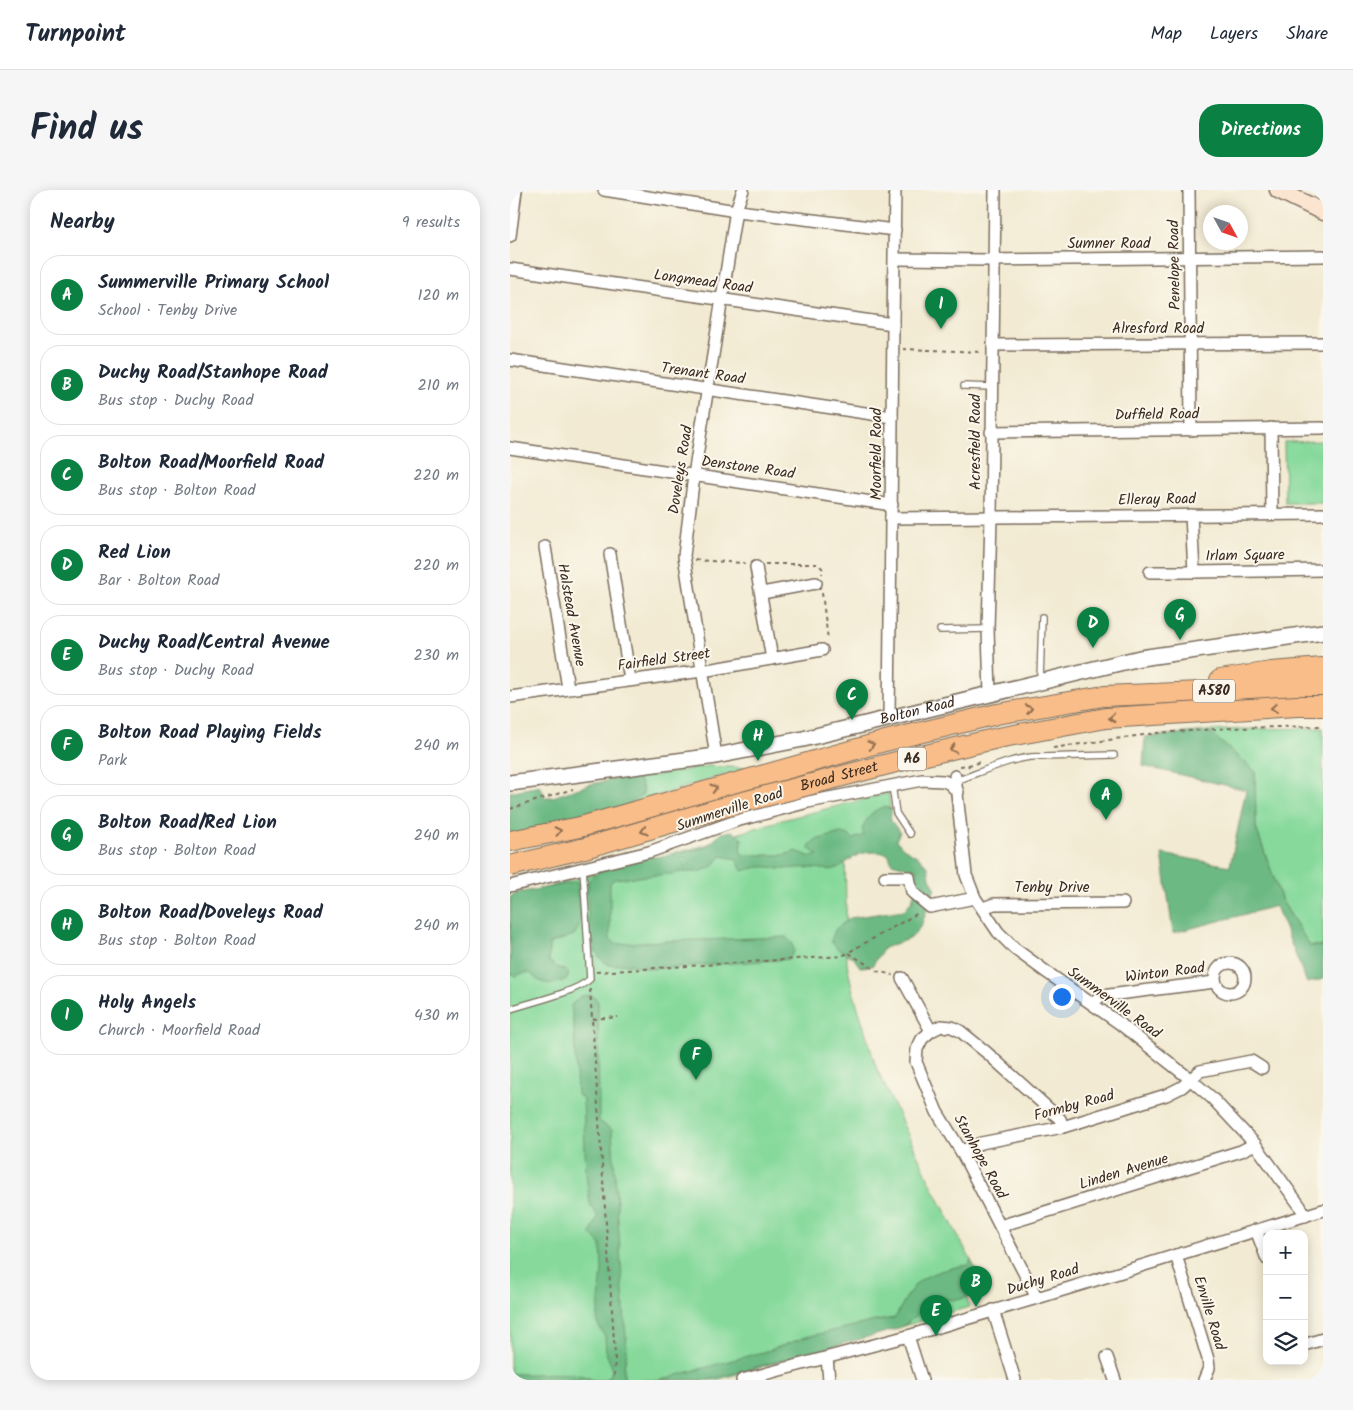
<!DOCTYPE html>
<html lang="en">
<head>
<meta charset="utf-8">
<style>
  :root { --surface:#fff; --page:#f6f6f7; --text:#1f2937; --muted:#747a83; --line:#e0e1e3; --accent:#0b8043 }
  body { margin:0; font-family:Kalam,sans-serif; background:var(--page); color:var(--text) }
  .controls { position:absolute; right:15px; bottom:15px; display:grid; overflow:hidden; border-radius:10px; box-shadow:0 2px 12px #0003 }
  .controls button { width:45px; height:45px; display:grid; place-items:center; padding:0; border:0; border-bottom:1px solid var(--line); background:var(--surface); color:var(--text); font:25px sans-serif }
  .compass { position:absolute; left:693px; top:15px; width:45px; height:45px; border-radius:50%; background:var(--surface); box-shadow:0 2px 12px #0003; rotate:130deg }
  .you { position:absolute; left:551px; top:806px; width:18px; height:18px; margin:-12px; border:4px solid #fff; border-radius:50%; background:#1a73e8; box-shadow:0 0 0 8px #1a73e833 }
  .badge { display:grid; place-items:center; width:32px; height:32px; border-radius:50%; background:var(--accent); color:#fff; font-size:16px; font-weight:700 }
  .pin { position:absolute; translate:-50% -41px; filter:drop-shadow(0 1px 2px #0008) }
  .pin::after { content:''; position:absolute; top:26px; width:18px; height:15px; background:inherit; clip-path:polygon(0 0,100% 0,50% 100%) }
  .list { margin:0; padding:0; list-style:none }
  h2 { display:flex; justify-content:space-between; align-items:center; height:65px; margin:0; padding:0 20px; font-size:21px }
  h2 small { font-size:16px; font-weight:400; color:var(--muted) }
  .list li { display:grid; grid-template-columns:32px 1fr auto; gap:15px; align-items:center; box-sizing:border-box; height:80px; margin:0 10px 10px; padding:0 10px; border:1px solid var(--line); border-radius:20px }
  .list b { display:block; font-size:19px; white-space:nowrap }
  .list p { margin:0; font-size:16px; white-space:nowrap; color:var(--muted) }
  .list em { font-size:16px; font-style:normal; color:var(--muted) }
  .icon { flex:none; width:28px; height:28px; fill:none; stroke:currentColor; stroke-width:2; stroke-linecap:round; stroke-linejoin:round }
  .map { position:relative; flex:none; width:813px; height:1190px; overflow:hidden; border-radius:20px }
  header { display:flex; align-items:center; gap:30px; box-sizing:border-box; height:70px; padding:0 25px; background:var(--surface); border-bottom:1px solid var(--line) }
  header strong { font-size:24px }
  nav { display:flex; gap:28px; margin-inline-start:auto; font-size:18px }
  .intro { display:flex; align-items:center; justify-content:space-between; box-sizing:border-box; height:120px; padding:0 30px }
  h1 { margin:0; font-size:35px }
  .button { padding:12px 22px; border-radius:20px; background:var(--accent); color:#fff; font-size:18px; font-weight:700 }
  main { display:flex; gap:30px; padding:0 30px }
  aside { flex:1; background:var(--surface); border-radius:20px; box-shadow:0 2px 12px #0003 }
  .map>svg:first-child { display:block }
  .green { fill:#86d99b; stroke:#60825c }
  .forest { fill:#6cb983; stroke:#547250 }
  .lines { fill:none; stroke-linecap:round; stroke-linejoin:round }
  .service-casing { stroke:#7b6d5d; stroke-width:8 }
  .minor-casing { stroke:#7b6d5d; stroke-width:14 }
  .tertiary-casing { stroke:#7b6d5d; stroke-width:18 }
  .secondary-casing { stroke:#7b6d5d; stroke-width:19 }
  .trunk-casing { stroke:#7b6d5d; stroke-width:22 }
  .path { stroke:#7b6d5d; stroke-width:2; stroke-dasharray:4 4; stroke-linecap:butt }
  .service { stroke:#fff; stroke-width:5.5 }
  .minor { stroke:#fff; stroke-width:11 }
  .tertiary { stroke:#fff; stroke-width:15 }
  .secondary { stroke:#fce5d0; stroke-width:16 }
  .trunk { stroke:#f8bd89; stroke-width:20 }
  .trunk-bridge-casing { stroke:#7b6d5d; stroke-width:22; stroke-linecap:butt }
  .trunk-bridge { stroke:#f8bd89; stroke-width:20 }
  .oneway { stroke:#906c4e }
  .labels { text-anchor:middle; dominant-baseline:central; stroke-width:4; stroke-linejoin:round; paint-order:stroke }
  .shield { fill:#fbf7ec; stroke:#75685c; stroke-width:1 }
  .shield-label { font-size:14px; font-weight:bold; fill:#3b2a1e }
  .street-label { font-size:15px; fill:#3b2a1e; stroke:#fbf7ec }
</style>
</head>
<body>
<header>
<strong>Turnpoint</strong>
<nav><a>Map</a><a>Layers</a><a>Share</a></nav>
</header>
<div class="intro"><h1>Find us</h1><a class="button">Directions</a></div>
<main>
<aside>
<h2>Nearby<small>9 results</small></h2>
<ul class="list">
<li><span class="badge">A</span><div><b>Summerville Primary School</b><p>School · Tenby Drive</p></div><em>120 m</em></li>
<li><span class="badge">B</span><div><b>Duchy Road/Stanhope Road</b><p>Bus stop · Duchy Road</p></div><em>210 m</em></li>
<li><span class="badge">C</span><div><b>Bolton Road/Moorfield Road</b><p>Bus stop · Bolton Road</p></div><em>220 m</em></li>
<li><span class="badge">D</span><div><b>Red Lion</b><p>Bar · Bolton Road</p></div><em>220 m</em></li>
<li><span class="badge">E</span><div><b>Duchy Road/Central Avenue</b><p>Bus stop · Duchy Road</p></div><em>230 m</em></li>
<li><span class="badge">F</span><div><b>Bolton Road Playing Fields</b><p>Park</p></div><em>240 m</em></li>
<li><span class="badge">G</span><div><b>Bolton Road/Red Lion</b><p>Bus stop · Bolton Road</p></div><em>240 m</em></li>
<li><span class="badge">H</span><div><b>Bolton Road/Doveleys Road</b><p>Bus stop · Bolton Road</p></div><em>240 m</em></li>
<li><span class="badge">I</span><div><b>Holy Angels</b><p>Church · Moorfield Road</p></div><em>430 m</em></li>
</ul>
</aside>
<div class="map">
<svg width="813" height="1190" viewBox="0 0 813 1190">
  <rect width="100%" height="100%" fill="#fbf7ec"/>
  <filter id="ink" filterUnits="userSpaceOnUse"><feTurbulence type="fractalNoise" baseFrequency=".02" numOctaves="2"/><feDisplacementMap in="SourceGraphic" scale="10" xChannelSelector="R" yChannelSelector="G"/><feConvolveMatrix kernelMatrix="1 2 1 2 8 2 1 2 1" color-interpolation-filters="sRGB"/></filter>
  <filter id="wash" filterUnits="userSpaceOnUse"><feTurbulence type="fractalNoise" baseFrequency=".0096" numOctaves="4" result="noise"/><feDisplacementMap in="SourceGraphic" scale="20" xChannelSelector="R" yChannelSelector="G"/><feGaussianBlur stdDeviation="1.12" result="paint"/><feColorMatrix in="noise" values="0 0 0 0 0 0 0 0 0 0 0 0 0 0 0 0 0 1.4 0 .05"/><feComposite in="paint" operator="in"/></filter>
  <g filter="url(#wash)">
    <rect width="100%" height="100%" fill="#f2ead2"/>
    <g class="green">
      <polygon points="813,251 813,313 775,313 774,252"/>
      <polygon points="813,538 813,756 800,756 772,711 746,638 745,581 698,541 731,539"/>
      <polygon points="199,576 237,578 115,616 134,601 131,594 128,588"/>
      <polygon points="379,603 382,651 335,661 337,773 342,798 366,877 424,1000 474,1095 455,1101 459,1117 207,1190 0,1190 0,708 91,682 193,656 233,642 268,631"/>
    </g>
    <g class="forest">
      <polygon points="698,541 745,581 746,638 772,711 800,756 813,756 813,789 797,793 766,716 663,743 652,664 720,676 736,600 633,576 635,547"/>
      <polygon points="111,588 128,588 131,594 133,605 115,616 0,645 0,602 29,596 33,601 34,607 43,607 81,594"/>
      <path d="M 373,617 L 382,619 L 380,630 L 390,642 L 386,650 L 393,658 L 410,668 L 418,677 L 420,688 L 425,698 L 411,736 L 401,748 L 374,758 L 362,776 L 350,777 L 343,767 L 329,760 L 321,751 L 325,740 L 340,728 L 394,720 L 402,711 L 406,697 L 402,688 L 407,680 L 382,673 L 378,664 C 367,661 354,661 344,667 C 337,671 333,677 324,679 C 317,681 309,678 301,678 C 291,677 280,679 270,679 C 266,679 262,677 259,677 C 250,676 240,679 232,681 L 226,669 L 211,666 L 202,677 L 188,682 L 172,682 L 160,684 L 105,689 L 100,693 L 100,749 L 106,754 L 130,752 L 276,747 L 282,753 L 284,761 L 279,769 L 141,779 L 117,774 L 99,775 L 91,769 L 85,761 L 79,741 L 77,702 L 79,690 L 87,682 L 130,667 L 149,667 L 168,662 L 193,658 L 203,651 L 211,643 L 222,641 L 232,649 L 230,660 L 233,665 L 274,665 L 286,661 L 301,667 L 308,665 L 298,658 L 305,650 L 331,643 L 339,645 L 343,649 L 354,645 L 352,639 C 357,628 361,621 373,617 Z"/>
      <path d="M 68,692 L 68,706 L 71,723 L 69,737 L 64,745 L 39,754 L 39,771 L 48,778 L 55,780 L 59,784 L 57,789 C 42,796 32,796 20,783 L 13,783 L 5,786 L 0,783 L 1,706 L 7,703 Z"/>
      <polygon points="82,805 88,811 89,931 102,940 117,1162 114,1178 114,1190 93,1190 101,1185 102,1177 96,1163 95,1146 87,1133 92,1080 91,1055 81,1044 85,1032 88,1027 80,1014 76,985 73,909 67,904 64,839 61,815 71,806"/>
      <path d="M 461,1070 L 474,1095 L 462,1106 L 447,1110 L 429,1109 L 413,1119 L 399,1132 L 387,1139 L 199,1190 L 149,1190 L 260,1160 L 296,1147 L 365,1131 L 385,1128 C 391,1117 397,1104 406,1094 C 416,1083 443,1077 458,1075 Z"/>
      <path d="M 0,1183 C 24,1187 63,1178 83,1190 L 0,1190 Z"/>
    </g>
  </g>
  <g filter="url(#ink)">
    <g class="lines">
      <defs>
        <g id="service">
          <polyline points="454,196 482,197"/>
          <polyline points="430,440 478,439"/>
          <polyline points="530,490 532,427"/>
          <path d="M 446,591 C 469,583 509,564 531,567 L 604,565"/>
          <polyline points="382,595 386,623 400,644"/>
          <path d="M 0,819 C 19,813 67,802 80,789 L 73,678"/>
        </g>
        <g id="minor">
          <polyline points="94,0 220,20 385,40"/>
          <polyline points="679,0 681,240"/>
          <polyline points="0,46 6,0"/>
          <polyline points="385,69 479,70 813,66"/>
          <polyline points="0,79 383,134"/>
          <polyline points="483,155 813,153"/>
          <polyline points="0,170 382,227"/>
          <polyline points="761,238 762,324"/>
          <polyline points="481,242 813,238"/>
          <polyline points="0,258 382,315"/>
          <polyline points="681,325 684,382 813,380"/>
          <polyline points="381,328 813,324"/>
          <polyline points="35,357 58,498"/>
          <polyline points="100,364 120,490"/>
          <polyline points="246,377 262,469"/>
          <polyline points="640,382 684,382"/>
          <polyline points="252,403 306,393"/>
          <polyline points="480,504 478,439 481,328 485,0"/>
          <polyline points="0,507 192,481 312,460"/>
          <polyline points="379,529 383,134 385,0"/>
          <polyline points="206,566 174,366 184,285 226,20 233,0"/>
          <polyline points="445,586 456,685 465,708 488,742 505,759 535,781 609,833 680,889 702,908 745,954 790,1016 795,1026"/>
          <polyline points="375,687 399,687 402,702 420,717 465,708"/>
          <polyline points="0,696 139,662 226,631 298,612 412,590 434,591 440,594 448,602"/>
          <polyline points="473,718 484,714 613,713"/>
          <circle cx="720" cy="788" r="15"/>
          <polyline points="392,788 421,841"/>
          <polyline points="582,813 591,806 705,792"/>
          <polyline points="451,961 471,953 553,937 656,905 672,897 690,881 741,871 752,878"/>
          <polyline points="490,1036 731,961 745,954"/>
          <polyline points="746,1040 757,1069"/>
          <polyline points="666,1065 698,1169 699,1178 694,1190"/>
          <polyline points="527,1108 451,961 427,922 406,872 407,859 412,849 421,841 431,836 442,837 450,841 476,862 550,929 553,937"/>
          <polyline points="483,1120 505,1190"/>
          <polyline points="398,1146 412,1190"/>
          <polyline points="794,1155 813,1149"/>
          <polyline points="597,1167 605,1190"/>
          <polyline points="317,1168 319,1190"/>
          <polyline points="232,1190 398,1146 527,1108 813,1020"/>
        </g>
        <g id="tertiary">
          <path id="s1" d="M 0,593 L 206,566 L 293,549 L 630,468 L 813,442"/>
        </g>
        <polyline id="secondary" points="768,0 813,22"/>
        <g id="trunk">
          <polyline points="710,490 761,482 813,478"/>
          <polyline points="0,651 70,637 375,551 487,524 594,506 813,497"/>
        </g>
      </defs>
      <use href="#service" class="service-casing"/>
      <use href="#minor" class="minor-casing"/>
      <use href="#tertiary" class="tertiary-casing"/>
      <use href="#secondary" class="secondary-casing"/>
      <use href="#trunk" class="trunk-casing"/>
      <g class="path">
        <polyline points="393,159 473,162"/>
        <polyline points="185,370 235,373"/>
        <polyline points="255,374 308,374 313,379 312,384"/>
        <polyline points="312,403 318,450"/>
        <polyline points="543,558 647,543 722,538 813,536"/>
        <polyline points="458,575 468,573 467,568"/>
        <polyline points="450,576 458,575 459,577"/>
        <polyline points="0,619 63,599"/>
        <polyline points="339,763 367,781 383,785"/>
        <polyline points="86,782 332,766 410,722"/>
        <polyline points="80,799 105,1165 104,1190"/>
        <polyline points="83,829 108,827"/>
      </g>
      <use href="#service" class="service"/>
      <use href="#minor" class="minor"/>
      <use href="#tertiary" class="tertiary"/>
      <use href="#secondary" class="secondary"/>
      <use href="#trunk" class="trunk"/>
      <defs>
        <g id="trunk-bridge">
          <path id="s2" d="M 0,676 L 75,658 L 218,616 L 382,573 L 488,548 L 596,528 L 787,516 L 813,516"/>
        </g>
      </defs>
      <use href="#trunk-bridge" class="trunk-bridge-casing"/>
      <use href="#trunk-bridge" class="trunk-bridge"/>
    </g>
    <defs><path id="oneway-chevron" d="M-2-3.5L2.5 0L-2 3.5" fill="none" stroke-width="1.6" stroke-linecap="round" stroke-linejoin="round" transform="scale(1.25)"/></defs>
    <g class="oneway">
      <use href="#oneway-chevron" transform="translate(764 518) rotate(176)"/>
      <use href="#oneway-chevron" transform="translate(519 519) rotate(-10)"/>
      <use href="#oneway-chevron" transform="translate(602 528) rotate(175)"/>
      <use href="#oneway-chevron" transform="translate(361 555) rotate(-16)"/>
      <use href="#oneway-chevron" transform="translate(443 559) rotate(167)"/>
      <use href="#oneway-chevron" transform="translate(204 598) rotate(-16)"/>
      <use href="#oneway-chevron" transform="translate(48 641) rotate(-12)"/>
      <use href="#oneway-chevron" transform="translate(134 641) rotate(164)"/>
    </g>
  </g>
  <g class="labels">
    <g class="shield">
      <rect x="683" y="489.5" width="42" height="23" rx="4"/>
      <rect x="388" y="557.5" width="28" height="23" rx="4"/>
    </g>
    <g class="shield-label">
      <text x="704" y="501">A580</text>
      <text x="402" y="569">A6</text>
    </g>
    <g class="street-label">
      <text x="599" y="54">Sumner Road</text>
      <text transform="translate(665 75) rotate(-91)">Penelope Road</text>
      <text transform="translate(193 92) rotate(8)">Longmead Road</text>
      <text x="648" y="139">Alresford Road</text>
      <text transform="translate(193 184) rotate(8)">Trenant Road</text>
      <text transform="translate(647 225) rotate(-1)">Duffield Road</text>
      <text transform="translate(466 252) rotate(-90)">Acresfield Road</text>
      <text transform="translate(367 264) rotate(-90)">Moorfield Road</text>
      <text transform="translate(238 278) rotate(8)">Denstone Road</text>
      <text transform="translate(171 280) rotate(-81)">Doveleys Road</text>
      <text transform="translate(647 310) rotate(-1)">Elleray Road</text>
      <text transform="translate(735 366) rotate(-1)">Irlam Square</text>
      <text transform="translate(61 425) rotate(80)">Halstead Avenue</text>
      <text transform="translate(154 470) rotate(-8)">Fairfield Street</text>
      <text stroke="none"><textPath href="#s1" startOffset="414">Bolton Road</textPath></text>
      <text stroke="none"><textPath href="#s2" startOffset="341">Broad Street</textPath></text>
      <text transform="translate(220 620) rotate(-18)">Summerville Road</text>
      <text x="542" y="698">Tenby Drive</text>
      <text transform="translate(655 783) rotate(-7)">Winton Road</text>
      <text transform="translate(604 813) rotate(36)">Summerville Road</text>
      <text transform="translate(564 916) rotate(-15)">Formby Road</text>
      <text transform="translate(470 967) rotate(61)">Stanhope Road</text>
      <text transform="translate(614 982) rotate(-17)">Linden Avenue</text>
      <text transform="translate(533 1090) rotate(-17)">Duchy Road</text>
      <text transform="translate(699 1123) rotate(73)">Enville Road</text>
    </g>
  </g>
</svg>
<div class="controls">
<button>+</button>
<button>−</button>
<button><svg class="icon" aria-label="layers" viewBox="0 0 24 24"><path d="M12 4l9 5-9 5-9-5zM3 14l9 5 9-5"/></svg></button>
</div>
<svg class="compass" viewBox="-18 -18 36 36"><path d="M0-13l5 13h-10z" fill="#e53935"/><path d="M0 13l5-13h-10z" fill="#747a83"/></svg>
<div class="you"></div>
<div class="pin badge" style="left:596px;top:630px">A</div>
<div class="pin badge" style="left:466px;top:1117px">B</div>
<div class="pin badge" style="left:342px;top:530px">C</div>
<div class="pin badge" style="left:583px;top:458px">D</div>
<div class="pin badge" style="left:426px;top:1146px">E</div>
<div class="pin badge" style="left:186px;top:890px">F</div>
<div class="pin badge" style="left:670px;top:450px">G</div>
<div class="pin badge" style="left:248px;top:571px">H</div>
<div class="pin badge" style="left:431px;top:139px">I</div>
</div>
</main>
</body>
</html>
